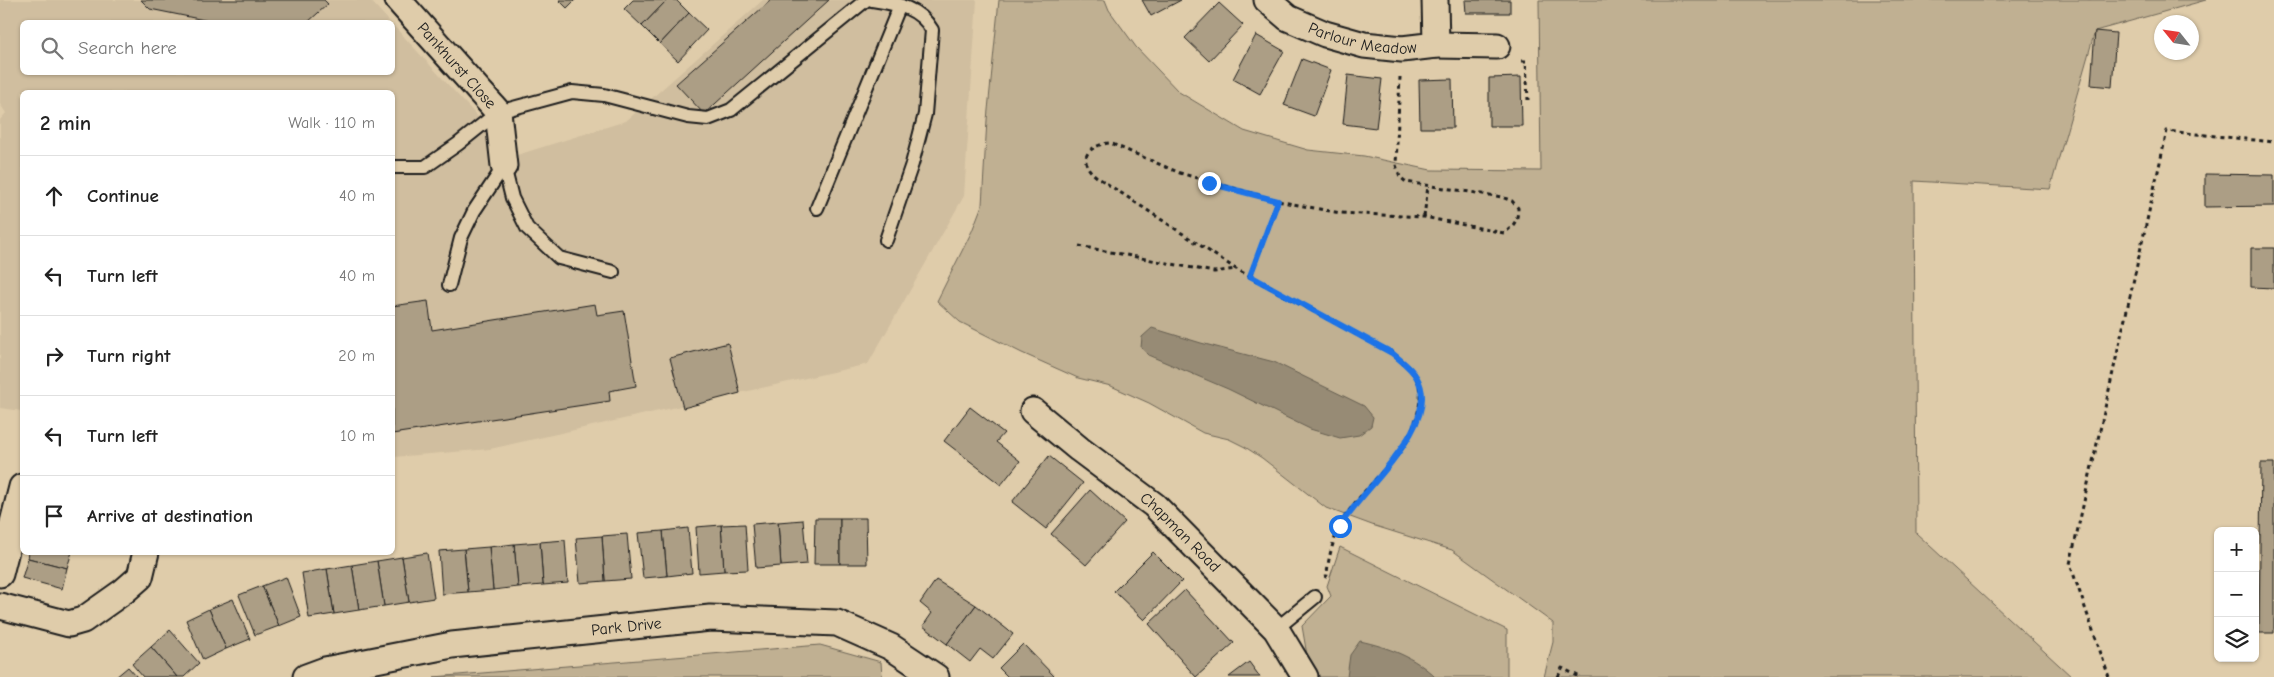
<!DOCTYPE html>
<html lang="en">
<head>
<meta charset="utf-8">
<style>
  :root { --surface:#fff; --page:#f2f2f2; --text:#222; --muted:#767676; --line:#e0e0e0 }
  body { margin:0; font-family:"Comic Neue",sans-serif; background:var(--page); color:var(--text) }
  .controls { position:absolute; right:15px; bottom:15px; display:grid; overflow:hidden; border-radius:8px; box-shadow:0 1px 4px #0004 }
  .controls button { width:45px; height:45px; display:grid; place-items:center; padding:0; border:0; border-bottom:1px solid var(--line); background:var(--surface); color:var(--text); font:25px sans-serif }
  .compass { position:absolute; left:2154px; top:15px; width:45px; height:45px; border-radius:50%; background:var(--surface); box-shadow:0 1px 4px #0004; rotate:300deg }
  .stop { position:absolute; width:15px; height:15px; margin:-11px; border:4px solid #1a73e8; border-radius:50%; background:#fff }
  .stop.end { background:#1a73e8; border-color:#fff; box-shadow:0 1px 5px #0008 }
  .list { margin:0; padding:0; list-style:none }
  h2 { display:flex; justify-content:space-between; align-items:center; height:65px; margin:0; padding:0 20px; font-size:21px }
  h2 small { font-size:16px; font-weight:400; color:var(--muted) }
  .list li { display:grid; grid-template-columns:32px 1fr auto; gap:15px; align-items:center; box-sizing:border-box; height:80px; padding:0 20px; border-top:1px solid var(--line) }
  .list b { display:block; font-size:19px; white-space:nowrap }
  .list em { font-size:16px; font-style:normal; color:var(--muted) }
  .icon { flex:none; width:28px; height:28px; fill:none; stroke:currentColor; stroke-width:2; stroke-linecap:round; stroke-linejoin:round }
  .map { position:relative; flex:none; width:2274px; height:677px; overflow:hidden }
  .search { position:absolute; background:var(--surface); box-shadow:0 1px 4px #0004; left:20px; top:20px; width:375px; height:55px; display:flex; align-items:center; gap:12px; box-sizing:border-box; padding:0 18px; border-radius:8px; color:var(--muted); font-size:19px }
  .panel { position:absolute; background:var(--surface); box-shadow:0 1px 4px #0004; left:20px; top:90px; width:375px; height:465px; border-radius:8px }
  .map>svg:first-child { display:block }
  .built { fill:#d0be9f }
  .green { fill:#c0b092; stroke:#6e6657 }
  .water { fill:#978b75; stroke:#665f51 }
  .building { fill:#ac9e85; stroke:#1c1c1c }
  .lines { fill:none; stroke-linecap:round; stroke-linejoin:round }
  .lane-casing { stroke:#1c1c1c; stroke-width:16 }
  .street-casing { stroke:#1c1c1c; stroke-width:29 }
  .path { stroke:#1c1c1c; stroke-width:3; stroke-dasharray:4 4; stroke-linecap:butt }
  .lane { stroke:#dfccaa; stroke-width:12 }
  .street { stroke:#dfccaa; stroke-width:25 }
  .route { stroke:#1a73e8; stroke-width:6 }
  .labels { text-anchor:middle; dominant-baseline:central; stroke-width:4; stroke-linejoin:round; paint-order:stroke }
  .street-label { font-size:16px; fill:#1c1c1c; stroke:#dfccaa }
</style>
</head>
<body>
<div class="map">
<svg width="2274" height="677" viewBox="0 0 2274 677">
  <rect width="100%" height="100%" fill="#dfccaa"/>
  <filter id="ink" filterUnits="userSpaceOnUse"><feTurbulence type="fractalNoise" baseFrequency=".02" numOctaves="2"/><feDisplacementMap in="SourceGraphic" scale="10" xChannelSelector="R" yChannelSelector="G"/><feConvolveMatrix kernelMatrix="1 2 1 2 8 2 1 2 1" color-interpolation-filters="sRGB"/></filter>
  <g filter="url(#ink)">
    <polygon class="built" points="0,0 370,0 390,22 22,22 22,72 392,72 393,25 514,156 626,121 763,0 977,0 964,196 868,364 490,449 393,457 392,92 22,92 22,411 0,408 0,120 6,113 0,104"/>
    <g class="green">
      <polygon points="999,0 1105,0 1109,10 1136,47 1179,92 1244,131 1308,150 1364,156 1431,170 1541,171 1539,0 2206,0 2095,31 2050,189 1914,181 1916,533 2072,677 1544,677 1553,642 1553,623 1452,550 1372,525 1326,508 1262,458 1245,447 1229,439 1203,433 1149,403 1111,386 1078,378 1022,353 960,322 937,301 972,231 982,205 987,120"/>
      <polygon points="1340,547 1507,630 1507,677 1319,677 1308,661 1302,626 1331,596 1327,586"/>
      <polygon points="820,645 881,662 882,677 434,677"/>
    </g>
    <g class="water">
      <polygon points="1152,328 1201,343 1274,362 1364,406 1373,417 1371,426 1359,435 1340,438 1310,429 1228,389 1148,355 1141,348 1142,337"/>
      <path d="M 1360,641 C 1387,647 1415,657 1435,677 L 1347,677 L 1350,655 Z"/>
    </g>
    <g class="building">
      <polygon points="141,0 324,0 328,4 308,22 214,22 150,9"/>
      <polygon points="559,0 575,0 567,8"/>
      <polygon points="633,0 667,0 642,26 624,9"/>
      <polygon points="667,0 676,0 689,13 660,44 642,26"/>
      <polygon points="771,0 829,0 704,114 676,84"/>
      <polygon points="1142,0 1181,0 1151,16"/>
      <polygon points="1465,0 1510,0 1510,13 1466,13"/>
      <polygon points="1219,3 1243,25 1209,61 1185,38"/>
      <polygon points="689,13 707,30 678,61 660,44"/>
      <polygon points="2095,31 2116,33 2112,87 2091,85"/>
      <polygon points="1256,35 1284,51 1260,94 1233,79"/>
      <polygon points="1302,59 1331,70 1314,116 1284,105"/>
      <polygon points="1348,75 1382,79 1376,128 1343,124"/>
      <polygon points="1521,77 1522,126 1489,126 1489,78"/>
      <polygon points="1452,79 1453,128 1420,128 1419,80"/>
      <polygon points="2205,174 2274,175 2274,206 2205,207"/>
      <polygon points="2251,248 2274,248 2274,288 2251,287"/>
      <polygon points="428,301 432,330 595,304 597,315 624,311 636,386 609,391 610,401 392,434 392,306"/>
      <polygon points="728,343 740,393 683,408 670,358"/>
      <polygon points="970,407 1004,433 996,442 1020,461 1001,485 944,441"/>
      <polygon points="1049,456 1083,483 1046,529 1012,502"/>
      <polygon points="2261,463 2274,463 2274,633 2259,633"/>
      <polygon points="1090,490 1125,522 1086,565 1051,534"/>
      <polygon points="815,518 840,518 840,564 814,564"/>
      <polygon points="840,518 866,518 867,564 840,564"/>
      <polygon points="803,520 807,564 781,566 778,522"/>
      <polygon points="778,522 781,566 756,568 752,524"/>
      <polygon points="745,524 748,570 724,571 721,525"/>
      <polygon points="721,525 724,571 699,573 696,527"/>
      <polygon points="688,528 692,573 667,576 663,531"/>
      <polygon points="663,531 667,576 643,578 638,533"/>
      <polygon points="627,534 631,579 605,581 602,536"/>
      <polygon points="602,536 605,581 580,583 576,538"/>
      <polygon points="565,540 568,583 543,585 540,542"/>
      <polygon points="540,542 543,585 518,587 514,544"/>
      <polygon points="514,544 518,587 493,590 489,547"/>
      <polygon points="489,547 493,590 468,592 464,549"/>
      <polygon points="464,549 468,592 442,594 439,551"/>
      <polygon points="29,552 72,552 67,568 28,558"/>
      <polygon points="1153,552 1182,581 1144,620 1114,591"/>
      <polygon points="427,553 434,598 409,602 402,557"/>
      <polygon points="402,557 409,602 384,606 377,561"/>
      <polygon points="28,558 67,568 62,589 22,578"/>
      <polygon points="377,561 384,606 359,610 352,565"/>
      <polygon points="352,565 359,610 334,614 327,569"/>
      <polygon points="327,569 334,614 309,618 302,573"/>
      <polygon points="286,577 301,617 279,626 262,586"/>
      <polygon points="936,580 976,605 947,644 923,626 932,613 920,603"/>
      <polygon points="262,586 279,626 255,635 239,595"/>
      <polygon points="1185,590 1234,643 1196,677 1149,624"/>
      <polygon points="233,599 250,639 226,649 209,609"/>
      <polygon points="976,605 1013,634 993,659 980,649 970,662 947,644"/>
      <polygon points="209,609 226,649 203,660 186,620"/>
      <polygon points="170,630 199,663 184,677 177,677 151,647"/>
      <polygon points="1023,644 1055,677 1008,677 999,668"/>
      <polygon points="151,647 177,677 143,677 132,664"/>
      <polygon points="1249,662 1260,677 1229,677"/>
      <polygon points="128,667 137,677 116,677"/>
    </g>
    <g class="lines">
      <defs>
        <g id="lane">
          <path d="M 872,0 C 897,4 919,7 932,30 L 925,114 L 912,164 L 886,240"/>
          <polyline points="504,166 512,198 527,228 559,258 613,272"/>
          <polyline points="392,167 425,167 458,144 498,112 572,92 604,95 688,117 708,119 731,110 866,0"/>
          <polyline points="817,208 900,5"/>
          <polyline points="449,285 461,238 474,211 504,166"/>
          <polyline points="1276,629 1315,597"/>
        </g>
        <g id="street">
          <path id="s1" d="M 398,0 L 498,112 L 504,166"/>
          <path id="s2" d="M 1267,0 L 1288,18 L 1325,34 L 1364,45 L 1402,49 L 1436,45 L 1435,0"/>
          <polyline points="1436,45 1497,46"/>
          <path id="s3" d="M 1033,411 L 1079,449 L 1154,505 L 1276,629 L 1305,677"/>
          <polyline points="0,574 22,487"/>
          <polyline points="0,606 69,624 83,620 124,591 140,577 146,552"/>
          <path id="s4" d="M 306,677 L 325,670 L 452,645 L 710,618 L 837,623 L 891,647 L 936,677"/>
        </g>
      </defs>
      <use href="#lane" class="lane-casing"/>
      <use href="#street" class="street-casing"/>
      <g class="path">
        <polyline points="1522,61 1526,61 1528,100"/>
        <polyline points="1424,217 1428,186"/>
        <polyline points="1079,246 1214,272 1236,269"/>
        <polyline points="1250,276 1278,201"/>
        <path d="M 1325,578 L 1327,575 C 1328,555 1336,530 1347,514 C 1371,478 1412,453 1419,407 C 1421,398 1421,386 1416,377 C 1411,367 1401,361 1392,353 L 1236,269 L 1097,177 C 1076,161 1087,145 1110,143 L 1180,173 L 1278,201 L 1340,213 L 1424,217 L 1504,233 C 1514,226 1518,220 1518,208 L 1512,201 L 1502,197 L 1406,182 L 1400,177 L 1396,165 L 1400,77"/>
        <polyline points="1558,677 1562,668 1580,677"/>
        <polyline points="2109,677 2070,564 2167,131 2274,142"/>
      </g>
      <use href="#lane" class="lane"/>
      <use href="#street" class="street"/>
    </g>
  </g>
  <g class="lines" filter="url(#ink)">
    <path class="route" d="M 1209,183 L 1278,201 L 1250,276 L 1392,353 C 1401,361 1411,367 1417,378 C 1443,424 1361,490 1340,526"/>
  </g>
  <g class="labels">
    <g class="street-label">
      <text stroke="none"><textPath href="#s2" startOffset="106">Parlour Meadow</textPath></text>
      <text stroke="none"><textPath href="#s1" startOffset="88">Pankhurst Close</textPath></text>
      <text stroke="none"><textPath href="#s3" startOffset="191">Chapman Road</textPath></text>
      <text stroke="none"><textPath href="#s4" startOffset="325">Park Drive</textPath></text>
    </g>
  </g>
</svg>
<div class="controls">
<button>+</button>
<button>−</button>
<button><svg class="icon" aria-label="layers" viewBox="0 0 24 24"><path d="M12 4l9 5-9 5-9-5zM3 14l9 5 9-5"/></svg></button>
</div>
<svg class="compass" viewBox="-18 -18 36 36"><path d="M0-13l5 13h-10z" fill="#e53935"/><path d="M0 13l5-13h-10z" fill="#767676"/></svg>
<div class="stop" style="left:1340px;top:526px"></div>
<div class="stop end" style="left:1209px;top:183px"></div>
<div class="search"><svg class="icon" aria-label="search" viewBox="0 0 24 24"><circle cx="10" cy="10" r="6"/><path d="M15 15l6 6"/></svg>Search here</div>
<section class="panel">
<h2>2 min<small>Walk · 110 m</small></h2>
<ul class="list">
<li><svg class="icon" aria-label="ahead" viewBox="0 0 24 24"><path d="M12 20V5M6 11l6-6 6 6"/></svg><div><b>Continue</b></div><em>40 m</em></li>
<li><svg class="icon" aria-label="left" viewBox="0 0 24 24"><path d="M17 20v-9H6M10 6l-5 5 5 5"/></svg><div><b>Turn left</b></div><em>40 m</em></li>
<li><svg class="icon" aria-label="right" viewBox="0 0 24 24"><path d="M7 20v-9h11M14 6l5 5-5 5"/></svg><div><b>Turn right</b></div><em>20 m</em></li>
<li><svg class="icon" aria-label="left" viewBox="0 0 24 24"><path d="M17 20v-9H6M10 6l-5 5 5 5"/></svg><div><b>Turn left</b></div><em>10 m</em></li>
<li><svg class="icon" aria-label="arrive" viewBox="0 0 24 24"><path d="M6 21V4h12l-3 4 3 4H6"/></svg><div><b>Arrive at destination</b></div></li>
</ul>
</section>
</div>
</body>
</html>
